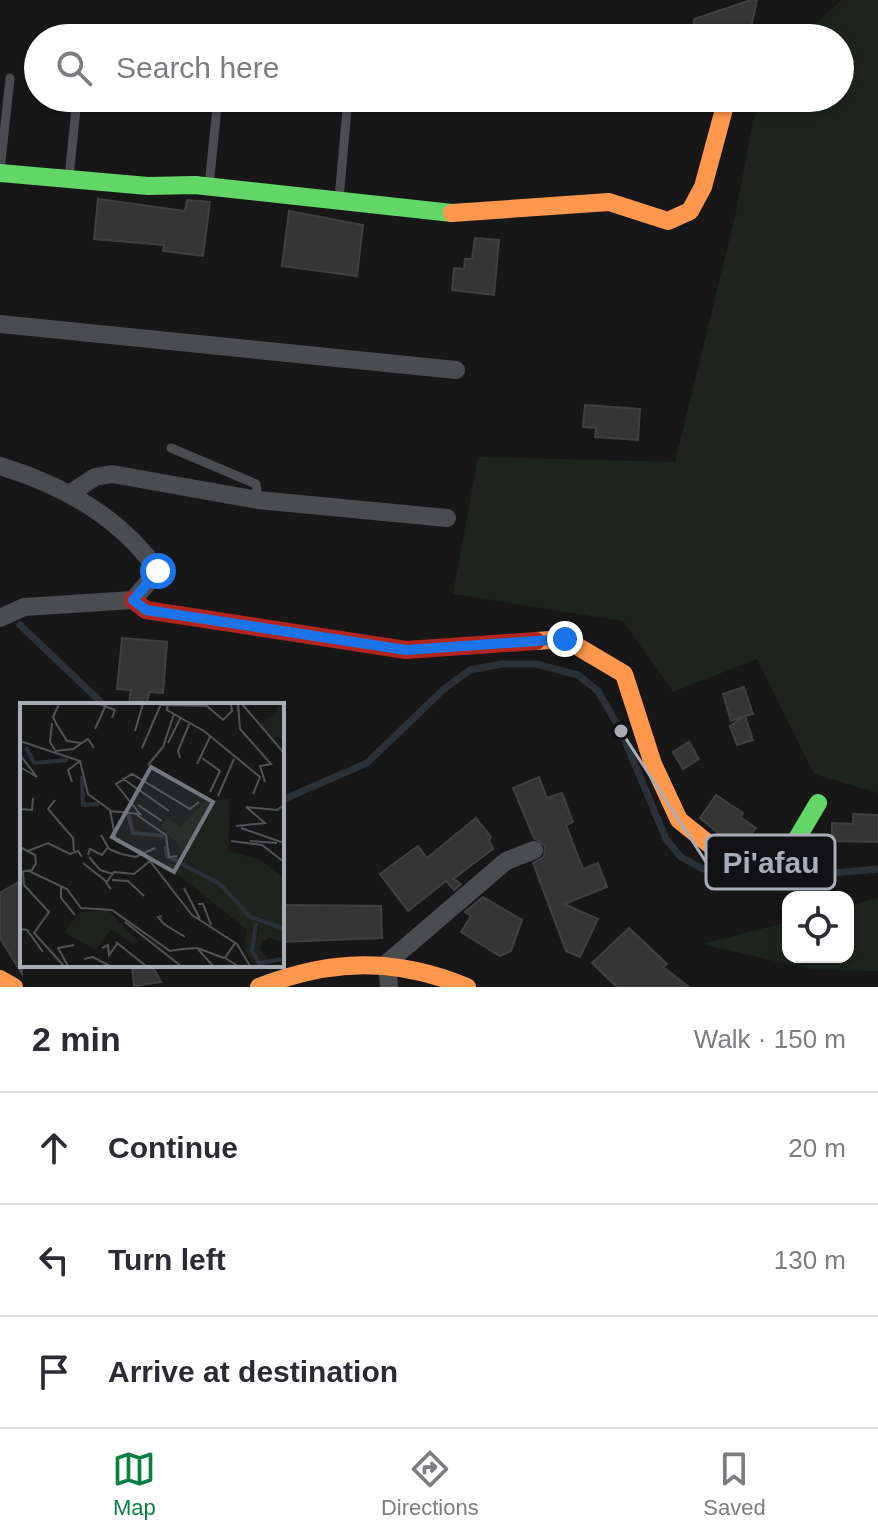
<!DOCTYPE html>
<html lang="en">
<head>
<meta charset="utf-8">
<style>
  :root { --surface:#fff; --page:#f7f7f7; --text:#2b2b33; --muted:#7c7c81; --line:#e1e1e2; --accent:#0b8043 }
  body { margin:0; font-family:Arial,sans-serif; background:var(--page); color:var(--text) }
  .controls { position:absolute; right:24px; bottom:24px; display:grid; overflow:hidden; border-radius:16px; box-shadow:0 2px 6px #0004 }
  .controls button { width:72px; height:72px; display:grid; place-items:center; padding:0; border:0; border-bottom:2px solid var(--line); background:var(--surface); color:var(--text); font:40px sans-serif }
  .stop { position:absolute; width:24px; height:24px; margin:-18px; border:6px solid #1a73e8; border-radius:50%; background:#fff }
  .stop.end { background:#1a73e8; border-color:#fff; box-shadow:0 2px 8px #0008 }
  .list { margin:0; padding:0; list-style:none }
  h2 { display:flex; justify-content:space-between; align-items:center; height:104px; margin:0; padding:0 32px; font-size:34px }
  h2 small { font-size:26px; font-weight:400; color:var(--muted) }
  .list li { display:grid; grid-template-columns:52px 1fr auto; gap:24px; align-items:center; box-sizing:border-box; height:112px; padding:0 32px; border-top:2px solid var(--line) }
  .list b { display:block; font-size:30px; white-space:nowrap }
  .list em { font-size:26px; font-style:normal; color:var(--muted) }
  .icon { flex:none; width:44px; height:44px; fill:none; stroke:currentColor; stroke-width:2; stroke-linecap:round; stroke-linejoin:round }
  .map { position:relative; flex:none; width:878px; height:987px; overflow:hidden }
  .search { position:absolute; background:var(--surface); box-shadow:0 2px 6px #0004; left:24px; right:24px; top:24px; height:88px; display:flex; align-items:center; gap:20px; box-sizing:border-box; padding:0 28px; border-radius:44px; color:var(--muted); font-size:30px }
  .sheet { height:440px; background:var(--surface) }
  nav { display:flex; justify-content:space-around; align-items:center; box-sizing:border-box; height:112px; border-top:2px solid var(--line); background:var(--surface); font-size:22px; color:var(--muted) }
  nav a { display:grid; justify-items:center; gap:4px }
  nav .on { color:var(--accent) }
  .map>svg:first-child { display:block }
  .green { fill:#1d241e }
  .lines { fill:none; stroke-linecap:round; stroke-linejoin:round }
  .stream { stroke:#2a3239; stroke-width:7 }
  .building { fill:#353536; stroke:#3f4043; stroke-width:2 }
  .lane { stroke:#4b4c50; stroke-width:9 }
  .street { stroke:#4b4c50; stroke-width:18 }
  .fast { stroke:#63d668; stroke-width:18 }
  .slow { stroke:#ff974d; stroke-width:18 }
  .jam { stroke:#b3261e; stroke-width:18 }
  .route { stroke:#1a73e8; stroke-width:10 }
  .inset-river { fill:none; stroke:#2a3239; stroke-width:4 }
  .inset-road { fill:none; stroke:#515357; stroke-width:2 }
  .view { fill:#757880; fill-opacity:0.15; stroke:#757880; stroke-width:4 }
  .inset-edge { fill:none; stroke:#a8adb8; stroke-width:4 }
  .leader { fill:none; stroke:#a8adb8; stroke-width:3 }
  .callout-dot { fill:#a8adb8; stroke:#111113; stroke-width:3 }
  .callout { fill:#111113; stroke:#a8adb8; stroke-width:3 }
  .callout-label { font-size:30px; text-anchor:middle; font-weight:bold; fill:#a8adb8 }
</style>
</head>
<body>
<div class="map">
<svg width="878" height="987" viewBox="0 0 878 987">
  <rect width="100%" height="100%" fill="#171717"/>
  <g class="green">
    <polygon points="842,0 878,0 878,793 814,774 757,659 673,692 623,621 453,594 478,457 675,462 736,212 753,120 765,98 840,98 840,38 799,38"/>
    <polygon points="878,898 878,971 813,970 702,944 788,922 788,957 848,957 848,906"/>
  </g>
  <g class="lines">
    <g class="stream">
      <polyline points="20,625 104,705"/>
      <polyline points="282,800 367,763 444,689 470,670 502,664 536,664 578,675 598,691 621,731 666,839 681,857 703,869 777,878 878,869"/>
    </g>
  </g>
  <g class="building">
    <polygon points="751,0 757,0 750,32 721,31 722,38 693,38 694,19"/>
    <polygon points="98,199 185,211 187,200 210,202 203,256 163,251 164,245 94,239"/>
    <polygon points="289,211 363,225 357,276 282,266"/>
    <polygon points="475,238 499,240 494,295 452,290 454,268 464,269 465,259 472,259"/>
    <polygon points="585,405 640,409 638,440 595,437 596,428 583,427"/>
    <polygon points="122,638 167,642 163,693 149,692 147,705 129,705 131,690 117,689"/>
    <polygon points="744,687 753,714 745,716 753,740 737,745 730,726 744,716 731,721 723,694"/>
    <polygon points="689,742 699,759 683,769 673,752"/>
    <polygon points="539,777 547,798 562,793 573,822 566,825 583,869 598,863 607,887 564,904 598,919 580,957 566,951 533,863 544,857 545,846 534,838 513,788"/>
    <polygon points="716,795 743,813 740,817 756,828 745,844 733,845 700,818"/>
    <polygon points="853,814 878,815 878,842 832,841 832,823 853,824"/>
    <polygon points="476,818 491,837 489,840 493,849 453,879 461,884 454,890 446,881 408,911 380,874 418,846 427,858"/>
    <polygon points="22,880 22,974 0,938 0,893"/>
    <polygon points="483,897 522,920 511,951 500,956 461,932 471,916 465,912"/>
    <polygon points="282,905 381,906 382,938 282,942"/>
    <polygon points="629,928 667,964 663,967 689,987 617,987 592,963"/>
    <polygon points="132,965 152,965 161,982 134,986"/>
  </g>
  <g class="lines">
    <g class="lane">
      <polyline points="0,171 10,78"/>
      <polyline points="69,178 77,98"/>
      <polyline points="209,186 218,98"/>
      <polyline points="339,199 348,98"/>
      <polyline points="171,448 256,484 258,500"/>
    </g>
    <g class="street">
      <polyline points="0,324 456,370"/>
      <path d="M 0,466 C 63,485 120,517 158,571 L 133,600 L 24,607 L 0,618"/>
      <polyline points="69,494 95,477 112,474 258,500 447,518"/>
      <polyline points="389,987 387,963 506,861 534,850"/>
    </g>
    <g class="fast">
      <polyline points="0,173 148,186 195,185 452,213"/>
      <polyline points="719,852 728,860 786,857 818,803"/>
    </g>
    <g class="slow">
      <polyline points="452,213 609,202 668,221 690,211 703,187 727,98"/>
      <polyline points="536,641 565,639 624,674 653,764 679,820 719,852"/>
      <polyline points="0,979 14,987"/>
      <path d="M 259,987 C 331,959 395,957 467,987"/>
    </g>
    <polyline class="jam" points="133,600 146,610 406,650 536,641"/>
  </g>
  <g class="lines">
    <polyline class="route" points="158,571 133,600 146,610 406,650 565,639"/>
  </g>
  <g transform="translate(20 703)">
    <rect width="264" height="264" fill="#171717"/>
    <path d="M 258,1 L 264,1 L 264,35 L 252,34 L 239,21 L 255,11 ZM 210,96 L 208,148 L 241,157 L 264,176 L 264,240 L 249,234 L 243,239 L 240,246 L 248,255 L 247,263 L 237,263 L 229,255 L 224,246 L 227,227 L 143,159 L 162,163 L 164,157 L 159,141 L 140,124 L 147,115 L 161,123 L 186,98 ZM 88,207 L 117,237 L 114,242 L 91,226 L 76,247 L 44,229 L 60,209 Z" fill="#1d241e"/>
    <path class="inset-river" d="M 6,44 L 14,60 L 48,57M 62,73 L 63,102 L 79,101M 108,110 L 113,130 L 144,133M 146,143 L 147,153 L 200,181 L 229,213 L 264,226M 236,220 L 232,248 L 239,260 L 264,256"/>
    <path class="inset-road" d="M 39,1 L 33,14 L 37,22 L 47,38 L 61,40M 80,1 L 95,7 L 92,15M 148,1 L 147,7 L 184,28 L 240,74 L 233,91M 218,1 L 220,26 L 251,61 L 240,63 L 245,79M 222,1 L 264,50M 142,2 L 187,3 L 203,17 L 212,8 L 211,1M 32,20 L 30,39 L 35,47M 75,26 L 85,4M 115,28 L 123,1M 0,38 L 60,58 L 68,91 L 90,107 L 96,138 L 123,149 L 172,212 L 217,241 L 230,263M 148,40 L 161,14M 122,45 L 141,1M 35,48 L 53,46 L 68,36 L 74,45M 0,52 L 17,74 L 0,64M 160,55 L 158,48 L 170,19M 182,55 L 200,68 L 190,89M 177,61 L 190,34M 128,62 L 143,44 L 154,11M 102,75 L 149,108M 52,79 L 48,67 L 60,58M 198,93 L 214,56M 35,97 L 28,106 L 53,135 L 54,148M 118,102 L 142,118M 226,104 L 257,107 L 264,102M 0,106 L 12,107 L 13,95M 90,108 L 120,111 L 96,81 L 112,71 L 170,106 L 179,99M 117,112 L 146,132 L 149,154 L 157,153M 216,123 L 245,120 L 226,104M 221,125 L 264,140M 81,132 L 89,146 L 101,151 L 116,154 L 135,145M 211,138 L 242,142 L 264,159M 230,138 L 257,140M 0,144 L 15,152 L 16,160 L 12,167 L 0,169M 8,148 L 28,140 L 50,151 L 58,148 L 62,154M 68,152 L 70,146 L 82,152 L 88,144M 69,154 L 80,167 L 93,171M 63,160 L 87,179M 9,168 L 47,186 L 61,205 L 92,207 L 150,248 L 162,246M 3,169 L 4,182 L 29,209 L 14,230 L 44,263M 92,177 L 108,178 L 124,193M 41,183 L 41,195 L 55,212M 164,185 L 180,216M 91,186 L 86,180 L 94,169 L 114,171 L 130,158M 178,201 L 183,201 L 191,222M 142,213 L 138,214 L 144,221 L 165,234M 105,219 L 161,263M 0,226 L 7,227 L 23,249M 96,239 L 126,263M 215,240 L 205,255 L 218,263M 82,245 L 88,242 L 89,252 L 97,241M 177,245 L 204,255M 162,246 L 177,245 L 193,263M 64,256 L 73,254 L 90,263M 48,263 L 38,245 L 54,242"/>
    <path class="view" d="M 131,64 L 193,99 L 154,169 L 92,134 Z"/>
    <rect width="264" height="264" class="inset-edge"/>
  </g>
  <path class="leader" d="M621 731L706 862"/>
  <circle class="callout-dot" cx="621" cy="731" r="8"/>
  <rect class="callout" x="706" y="835" width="129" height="54" rx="8"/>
  <g class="callout-label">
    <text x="771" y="873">Pi'afau</text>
  </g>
</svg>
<div class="controls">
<button><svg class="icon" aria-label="locate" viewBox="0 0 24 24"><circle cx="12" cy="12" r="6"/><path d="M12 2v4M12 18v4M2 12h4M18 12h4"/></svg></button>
</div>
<div class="stop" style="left:158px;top:571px"></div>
<div class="stop end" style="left:565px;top:639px"></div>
<div class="search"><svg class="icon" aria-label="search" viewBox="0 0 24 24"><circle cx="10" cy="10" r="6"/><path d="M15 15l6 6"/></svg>Search here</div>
</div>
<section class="sheet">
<h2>2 min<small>Walk · 150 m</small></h2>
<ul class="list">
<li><svg class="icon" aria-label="ahead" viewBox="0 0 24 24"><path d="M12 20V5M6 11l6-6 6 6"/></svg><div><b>Continue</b></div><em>20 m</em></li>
<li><svg class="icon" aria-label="left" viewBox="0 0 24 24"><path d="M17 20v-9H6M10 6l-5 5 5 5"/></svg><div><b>Turn left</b></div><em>130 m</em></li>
<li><svg class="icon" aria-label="arrive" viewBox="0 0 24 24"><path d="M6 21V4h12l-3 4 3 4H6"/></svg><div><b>Arrive at destination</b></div></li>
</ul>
</section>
<nav>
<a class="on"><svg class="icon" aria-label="map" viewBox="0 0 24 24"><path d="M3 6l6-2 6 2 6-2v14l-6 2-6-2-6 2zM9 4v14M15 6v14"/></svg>Map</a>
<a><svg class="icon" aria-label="directions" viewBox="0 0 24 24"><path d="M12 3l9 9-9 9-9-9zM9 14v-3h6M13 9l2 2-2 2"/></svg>Directions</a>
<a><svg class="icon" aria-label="saved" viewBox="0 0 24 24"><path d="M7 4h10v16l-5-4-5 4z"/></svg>Saved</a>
</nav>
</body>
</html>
